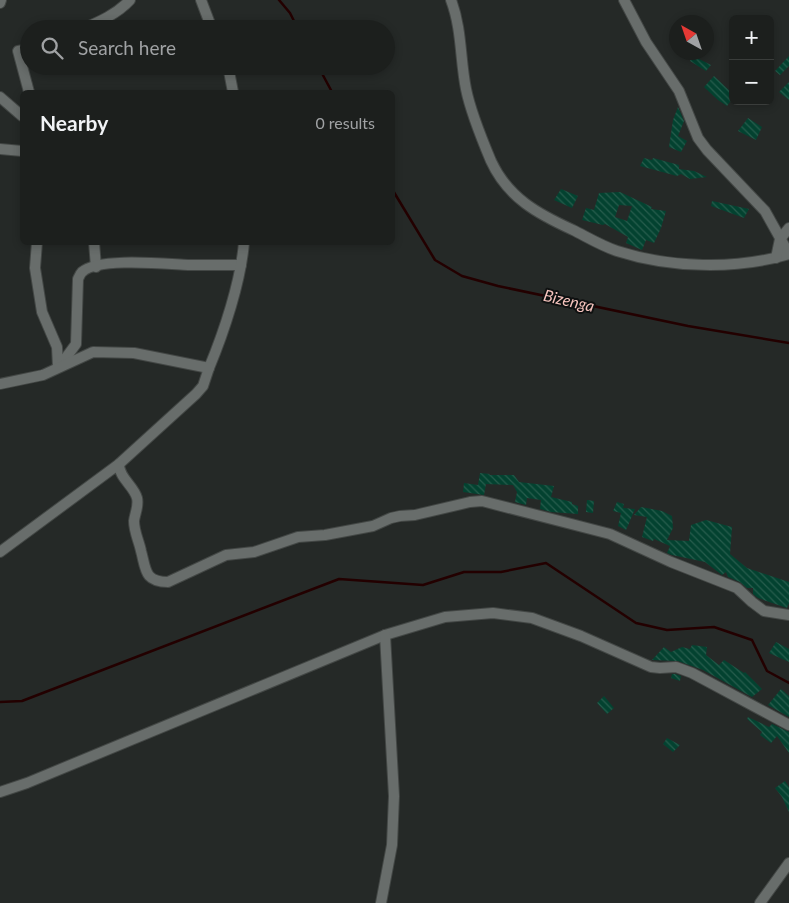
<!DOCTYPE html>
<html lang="en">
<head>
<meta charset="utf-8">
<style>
  :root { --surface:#1c1f1d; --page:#252726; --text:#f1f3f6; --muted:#a0a2a4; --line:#3a3d3b }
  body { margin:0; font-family:Lato,sans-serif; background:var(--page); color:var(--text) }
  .controls { position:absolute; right:15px; top:15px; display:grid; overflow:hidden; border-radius:8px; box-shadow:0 2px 8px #0003 }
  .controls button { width:45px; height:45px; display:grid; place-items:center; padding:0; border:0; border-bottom:1px solid var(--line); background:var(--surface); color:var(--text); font:25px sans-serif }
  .compass { position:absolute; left:669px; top:15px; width:45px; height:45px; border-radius:50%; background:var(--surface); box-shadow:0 2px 8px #0003; rotate:320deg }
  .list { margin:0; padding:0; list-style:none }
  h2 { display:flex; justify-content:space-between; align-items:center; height:65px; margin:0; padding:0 20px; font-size:21px }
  h2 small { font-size:16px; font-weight:400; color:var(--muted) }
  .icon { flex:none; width:28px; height:28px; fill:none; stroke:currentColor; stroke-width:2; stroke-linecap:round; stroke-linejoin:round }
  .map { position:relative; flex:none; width:789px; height:903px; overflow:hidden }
  .search { position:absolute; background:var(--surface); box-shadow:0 2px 8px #0003; left:20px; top:20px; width:375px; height:55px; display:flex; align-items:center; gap:12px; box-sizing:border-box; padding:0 18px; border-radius:28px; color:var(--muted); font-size:19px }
  .panel { position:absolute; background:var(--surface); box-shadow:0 2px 8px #0003; left:20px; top:90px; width:375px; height:155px; border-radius:8px }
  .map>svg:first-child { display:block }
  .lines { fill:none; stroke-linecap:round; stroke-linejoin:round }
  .stream { stroke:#230000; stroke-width:2.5 }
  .building { fill:url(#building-back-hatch); fill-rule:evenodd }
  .minor-casing { stroke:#434745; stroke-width:12 }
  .minor { stroke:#686d6b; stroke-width:10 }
  .labels { text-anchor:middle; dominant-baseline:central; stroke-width:4; stroke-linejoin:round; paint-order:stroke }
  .water-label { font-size:16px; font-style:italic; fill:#f5c3bd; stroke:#0f1111 }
</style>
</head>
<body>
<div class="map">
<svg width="789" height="903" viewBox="0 0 789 903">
  <defs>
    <pattern id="building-back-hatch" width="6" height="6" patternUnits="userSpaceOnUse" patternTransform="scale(1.25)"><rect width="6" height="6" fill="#034230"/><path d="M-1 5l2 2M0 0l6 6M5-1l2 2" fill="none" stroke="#275d4d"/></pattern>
  </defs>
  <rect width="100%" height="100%" fill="#252927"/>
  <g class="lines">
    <g class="stream">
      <polyline points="279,0 290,13 298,29"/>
      <polyline points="318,66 332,92"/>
      <polyline points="392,189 435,260 462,276 498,286 688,326 789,343"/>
      <polyline points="0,702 22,701 339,579 423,585 464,572 501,572 546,563 636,623 667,630 714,627 752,640 767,671 789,683"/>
    </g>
  </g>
  <g class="building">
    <polygon points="696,52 702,52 699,59 711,65 706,71 690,61"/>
    <polygon points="789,56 789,66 780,75 775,71"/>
    <polygon points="714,76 733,94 733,98 727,106 718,100 704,87"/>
    <polygon points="789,82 789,100 779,92"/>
    <polygon points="678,107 684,121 678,136 687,141 681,152 669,147 673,120"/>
    <polygon points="748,118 762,127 756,140 738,131"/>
    <polygon points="644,158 652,160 653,158 679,165 679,169 694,171 707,177 690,179 681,174 677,176 640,166"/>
    <polygon points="561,189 578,196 572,208 554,200"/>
    <path d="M 620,192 L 652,207 L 651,209 L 666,211 L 661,228 L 654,243 L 646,240 L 642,250 L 626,243 L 628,237 L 605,224 L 603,225 L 582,220 L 586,208 L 594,210 L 599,193 ZM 619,205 L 632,206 L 627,221 L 615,217 Z"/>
    <polygon points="712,201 749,209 744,218 711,206"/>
    <polygon points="480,473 490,474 489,475 514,475 519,482 554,486 551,497 572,502 572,504 578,506 578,514 551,512 540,509 541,500 527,498 526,505 515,502 517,492 513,485 486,484 484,495 463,492 464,483 478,485"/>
    <polygon points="587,500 594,501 593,513 586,512"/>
    <polygon points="617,502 624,504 623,508 635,509 626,530 618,526 621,513 613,511"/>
    <polygon points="641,507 662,511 672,516 673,528 667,540 689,541 691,525 706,520 732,527 730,554 747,568 789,582 789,603 787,608 758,598 753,594 753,588 747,588 740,582 728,577 726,572 722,575 705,562 672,555 667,553 670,546 654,539 653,541 642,537 647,517 634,515"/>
    <polygon points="776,642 789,649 789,662 769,653"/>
    <polygon points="692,645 707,647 706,655 719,665 724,660 744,673 745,672 762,689 752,697 703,670 678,661 652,660 664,647 671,652 682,647 690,649"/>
    <polygon points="670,674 675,674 681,676 680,681 671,678 672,674"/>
    <polygon points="781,689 789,696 789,717 768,705"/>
    <polygon points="604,696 614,708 607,714 597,703"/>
    <polygon points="748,717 769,727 772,724 789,732 789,753 777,736 771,743 760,735 762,732 747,719"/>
    <polygon points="667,738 680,745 673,752 663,744"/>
    <polygon points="785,781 789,787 789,812 782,797 775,788"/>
  </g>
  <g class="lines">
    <defs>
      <g id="minor">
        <polyline points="201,0 212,29"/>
        <path d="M 451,0 C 462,29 460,59 466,89 C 470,109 483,142 491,161 C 508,198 538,214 573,230 C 587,237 602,246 617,251 C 670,268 736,270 789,254 L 765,211 L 707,150 L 698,138 L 679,91 L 646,42 L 624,0"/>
        <polyline points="0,3 1,0"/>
        <path d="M 82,29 C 99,22 117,14 130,0"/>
        <polyline points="29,49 18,51 29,92"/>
        <polyline points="228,66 233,92"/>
        <polyline points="0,97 22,116"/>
        <polyline points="0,149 22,151"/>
        <polyline points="37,242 35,268 42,312 57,347 58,367"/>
        <polyline points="94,242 96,267"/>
        <polyline points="776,258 780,239 789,228"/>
        <path d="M 59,367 L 76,344 L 78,279 C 79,277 80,274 82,272 C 98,257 166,264 188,265 C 205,265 223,265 241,265"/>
        <path d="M 209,368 C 224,332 241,281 244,242"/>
        <path d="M 0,384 L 43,375 L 93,352 L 134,353 L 209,368 L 203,386 L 196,394 L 119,464 C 119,478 134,486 137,498 C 139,506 135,513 134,521 C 134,532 139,541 141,551 C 146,569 144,582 168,582 L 226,555 L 254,552 L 298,537 L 325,535 L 373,526 L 391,518 L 400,516 L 415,515 L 470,502 L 482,501 L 610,534 L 671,562 L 737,588 L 752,602 L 764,611 L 789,615"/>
        <polyline points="0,552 119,464"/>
        <polyline points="0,792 27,783 385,635 445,617 493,613 532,618 581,636 651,667 660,668 676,667 692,673 789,725"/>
        <polyline points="381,903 392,845 394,796 385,635"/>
        <polyline points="760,903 789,863"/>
      </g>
    </defs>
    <use href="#minor" class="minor-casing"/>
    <use href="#minor" class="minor"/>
  </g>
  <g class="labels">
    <g class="water-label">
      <text transform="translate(569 300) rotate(13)">Bizenga</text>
    </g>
  </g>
</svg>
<div class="controls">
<button>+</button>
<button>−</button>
</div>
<svg class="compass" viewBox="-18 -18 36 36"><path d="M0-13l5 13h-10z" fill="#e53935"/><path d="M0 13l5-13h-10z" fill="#a0a2a4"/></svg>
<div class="search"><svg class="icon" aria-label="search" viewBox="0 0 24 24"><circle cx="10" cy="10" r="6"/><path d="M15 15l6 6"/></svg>Search here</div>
<section class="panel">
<h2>Nearby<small>0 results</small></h2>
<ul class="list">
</ul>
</section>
</div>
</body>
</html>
